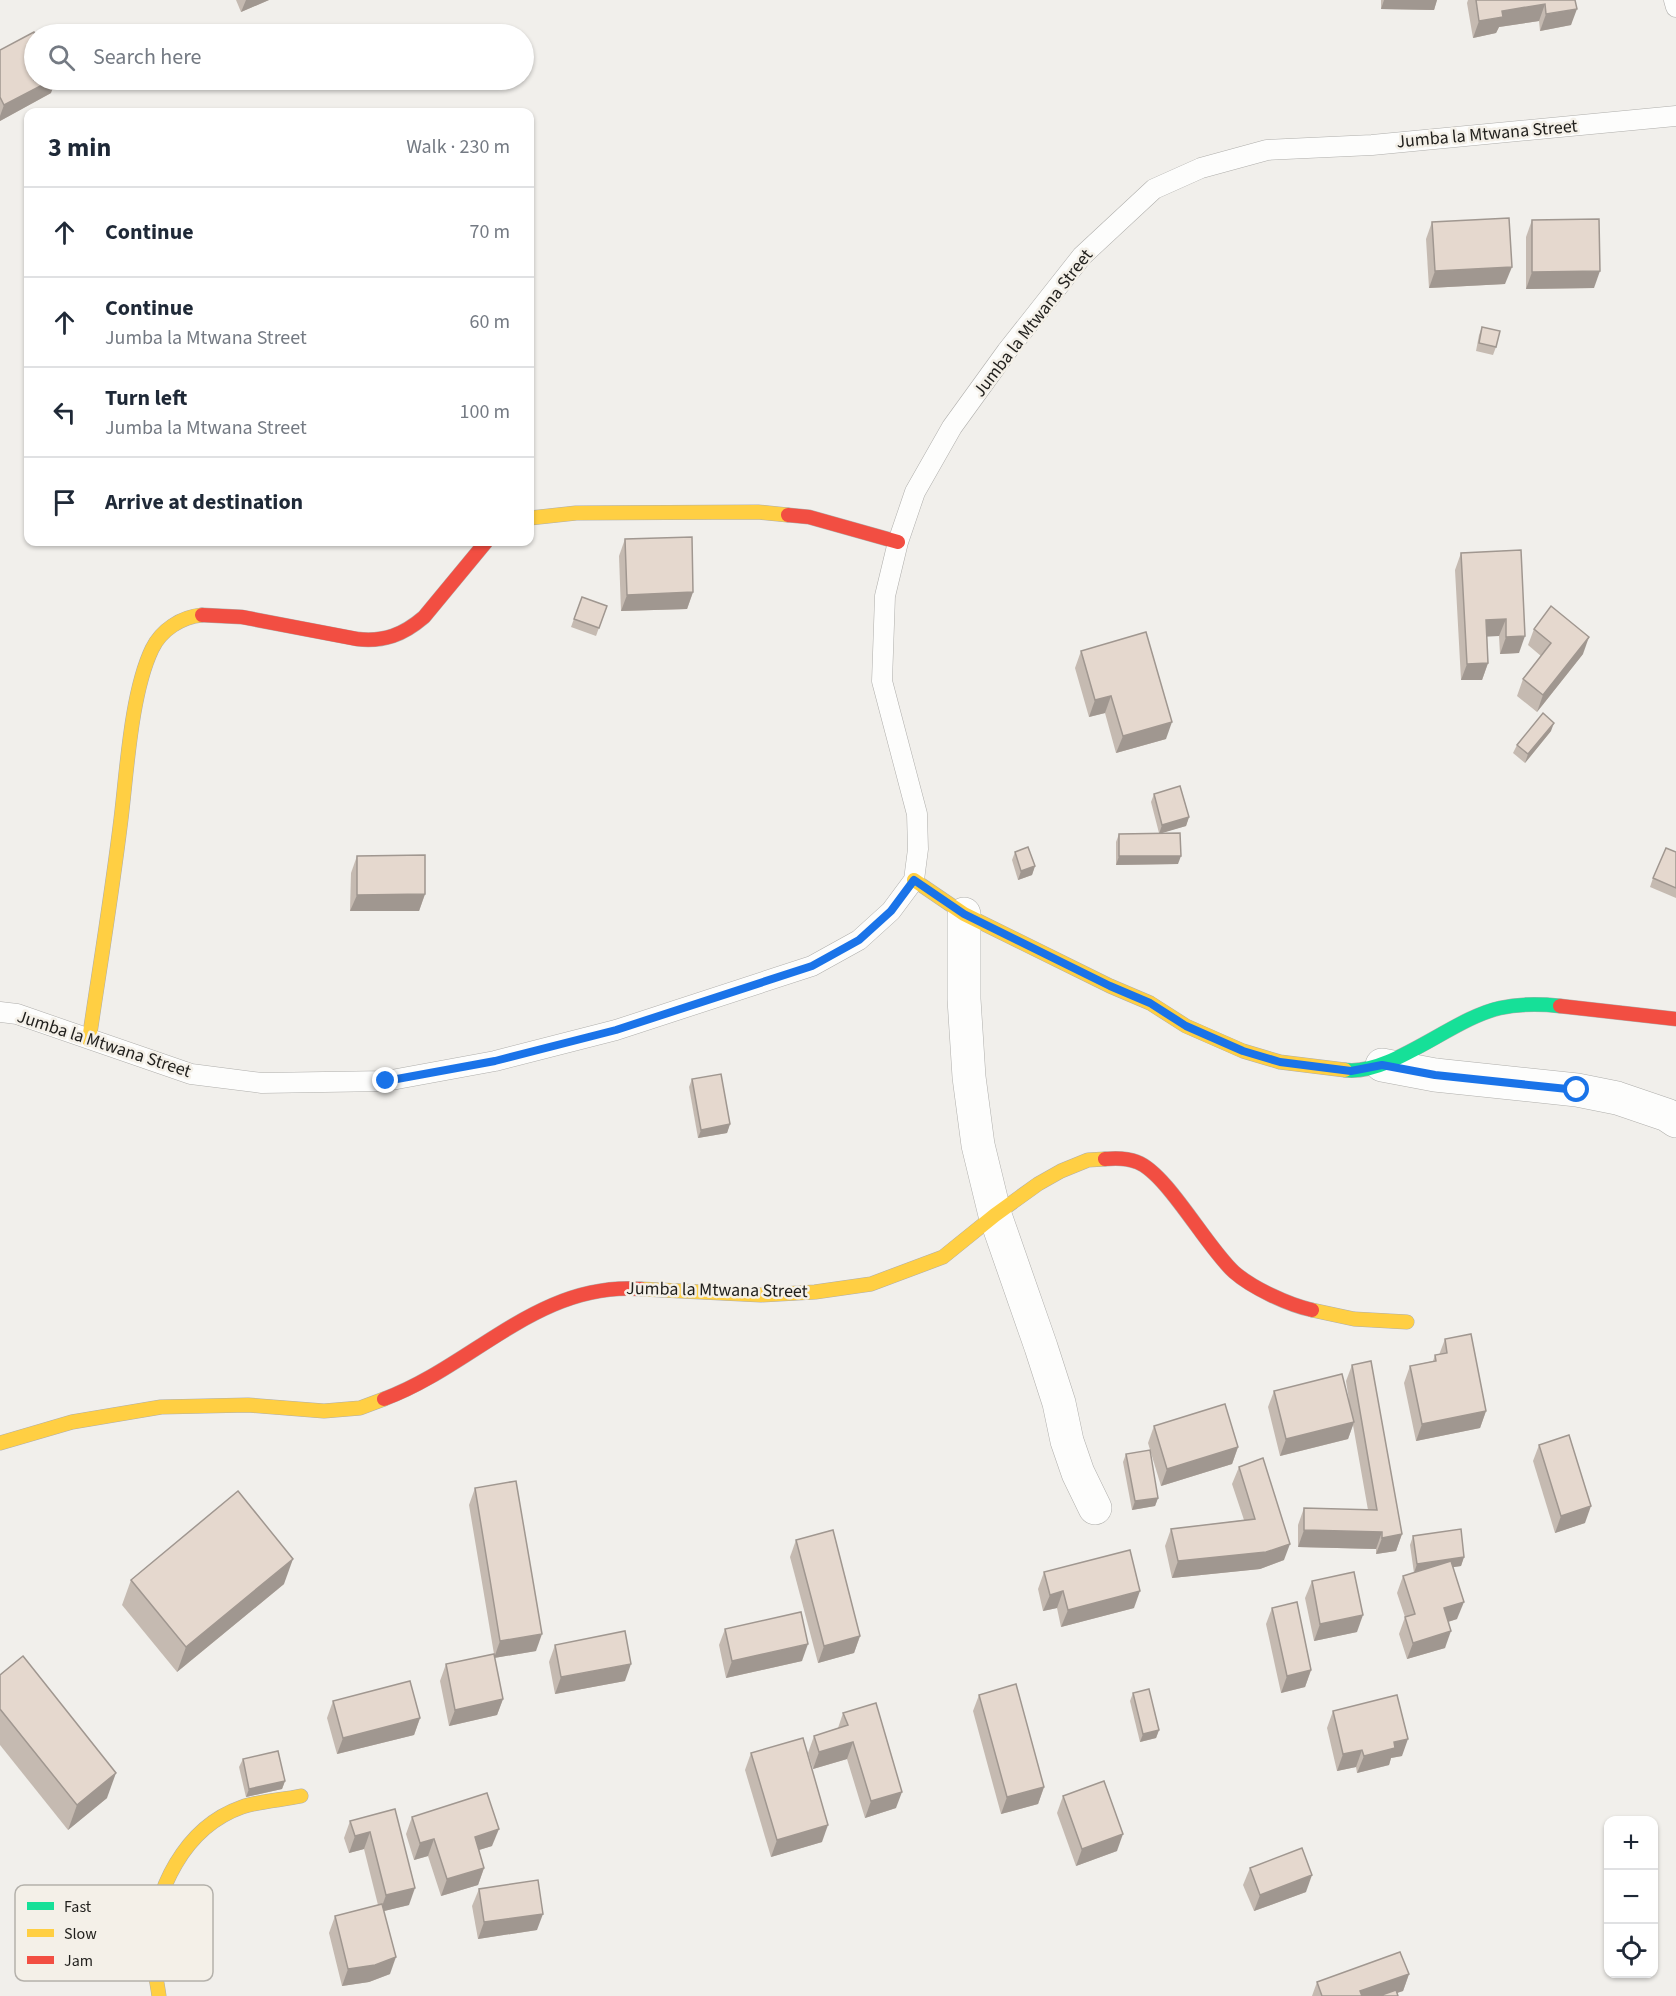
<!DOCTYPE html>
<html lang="en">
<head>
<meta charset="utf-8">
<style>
  :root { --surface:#fff; --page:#f6f6f7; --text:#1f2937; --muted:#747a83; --line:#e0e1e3 }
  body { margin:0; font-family:"Source Sans 3",sans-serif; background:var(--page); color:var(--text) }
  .controls { position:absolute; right:18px; bottom:18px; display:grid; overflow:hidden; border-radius:12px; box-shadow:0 2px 4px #0004 }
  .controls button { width:54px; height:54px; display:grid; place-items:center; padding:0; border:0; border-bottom:2px solid var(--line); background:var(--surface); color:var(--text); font:30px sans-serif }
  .stop { position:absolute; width:18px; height:18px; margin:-14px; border:4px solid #1a73e8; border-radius:50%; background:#fff }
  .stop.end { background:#1a73e8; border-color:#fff; box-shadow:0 2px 6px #0008 }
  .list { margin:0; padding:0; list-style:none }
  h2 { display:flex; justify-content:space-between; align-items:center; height:78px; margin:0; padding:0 24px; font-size:26px }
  h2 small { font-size:20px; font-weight:400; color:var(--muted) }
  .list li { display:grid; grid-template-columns:39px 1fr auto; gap:18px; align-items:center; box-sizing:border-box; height:90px; padding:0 24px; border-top:2px solid var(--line) }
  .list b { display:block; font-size:22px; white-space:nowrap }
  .list p { margin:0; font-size:20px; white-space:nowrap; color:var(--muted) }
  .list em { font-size:20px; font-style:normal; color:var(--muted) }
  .icon { flex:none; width:33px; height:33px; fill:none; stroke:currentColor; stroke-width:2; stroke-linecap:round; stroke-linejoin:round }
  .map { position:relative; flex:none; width:1676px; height:1996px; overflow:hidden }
  .search { position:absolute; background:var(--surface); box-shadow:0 2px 4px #0004; left:24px; top:24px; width:510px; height:66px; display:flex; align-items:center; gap:15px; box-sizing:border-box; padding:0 21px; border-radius:33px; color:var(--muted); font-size:22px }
  .panel { position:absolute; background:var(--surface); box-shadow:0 2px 4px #0004; left:24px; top:108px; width:510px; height:438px; border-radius:12px }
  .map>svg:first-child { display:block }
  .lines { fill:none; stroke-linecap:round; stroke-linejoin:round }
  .lane-casing { stroke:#afaeab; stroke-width:21 }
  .street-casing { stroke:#afaeab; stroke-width:34 }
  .fast-casing { stroke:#afaeab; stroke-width:15 }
  .slow-casing { stroke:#afaeab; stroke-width:15 }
  .jam-casing { stroke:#afaeab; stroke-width:15 }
  .lane { stroke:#fdfdfc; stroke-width:20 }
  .street { stroke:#fdfdfc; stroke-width:33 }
  .fast { stroke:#16e098; stroke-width:14 }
  .slow { stroke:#ffcf43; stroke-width:14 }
  .jam { stroke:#f24e42; stroke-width:14 }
  .wall { fill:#c5bab1 }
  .shaded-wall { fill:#a09790 }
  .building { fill:#e5d8ce; stroke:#a09790; stroke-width:1.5 }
  .route { stroke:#1a73e8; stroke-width:8 }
  .labels { text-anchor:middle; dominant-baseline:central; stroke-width:5; stroke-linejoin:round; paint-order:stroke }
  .street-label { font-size:18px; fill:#201f1c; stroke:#f4f0e8 }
  .key { fill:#f4f0e8; stroke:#b4b1ab; stroke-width:1.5 }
  .key-label { font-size:16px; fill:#201f1c }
</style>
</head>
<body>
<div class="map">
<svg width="1676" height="1996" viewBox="0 0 1676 1996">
  <rect width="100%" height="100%" fill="#f1efeb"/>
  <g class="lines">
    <defs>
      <g id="lane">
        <polyline points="1674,0 1676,7"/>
        <polyline points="0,1012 17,1014 191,1074 262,1083 386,1081 495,1061 616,1030 812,966 859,940 891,911 914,880 918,849 917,814 882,681 885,596 898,542 915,492 952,427 1007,351 1082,256 1154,189 1201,168 1267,150 1372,145 1676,116"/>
      </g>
      <g id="street">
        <polyline points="964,914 964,999 969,1077 978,1145 995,1215 1041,1347 1059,1403 1067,1441 1078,1473 1095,1508"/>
        <polyline points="1382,1065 1435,1075 1577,1090 1617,1098 1667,1115 1676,1121"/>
      </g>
      <path id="fast" d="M 1345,1070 C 1391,1076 1453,1018 1500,1008 C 1518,1004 1541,1004 1560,1006"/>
      <g id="slow">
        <polyline points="530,518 576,513 758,512 788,515"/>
        <polyline points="914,880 964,914 1110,986 1150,1003 1186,1026 1243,1051 1280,1062 1345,1070"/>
        <path d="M 89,1040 C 100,966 112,893 121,819 C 127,770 131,693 152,649 C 161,630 181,617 202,615"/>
        <polyline points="641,1289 761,1295 815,1292 871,1284 943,1257 995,1215 1038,1184 1061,1171 1088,1160 1105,1159"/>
        <polyline points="1312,1310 1354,1319 1407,1322"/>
        <polyline points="0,1443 72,1422 161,1407 248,1405 324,1411 360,1408 384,1399"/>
        <path d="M 159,1996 C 157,1981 153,1965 153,1950 C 152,1891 185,1827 242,1807 C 260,1801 282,1800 301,1796"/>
      </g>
      <g id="jam">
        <polyline points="788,515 809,517 898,542"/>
        <path d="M 202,615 L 242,617 L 357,639 C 384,642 403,635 424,617 L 486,542"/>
        <polyline points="1560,1006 1676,1019"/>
        <path d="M 1105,1159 C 1115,1158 1127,1158 1137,1162 C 1167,1173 1207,1248 1234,1272 C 1252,1288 1289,1305 1312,1310"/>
        <path d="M 384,1399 C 473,1366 539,1281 641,1289"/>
      </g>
    </defs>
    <use href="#lane" class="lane-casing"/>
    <use href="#street" class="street-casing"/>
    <use href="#fast" class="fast-casing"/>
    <use href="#slow" class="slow-casing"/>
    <use href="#jam" class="jam-casing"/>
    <use href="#lane" class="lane"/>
    <use href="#street" class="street"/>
    <use href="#fast" class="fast"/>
    <use href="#slow" class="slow"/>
    <use href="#jam" class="jam"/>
  </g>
  <g class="wall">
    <polygon points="236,0 269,0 241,12"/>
    <polygon points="1381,0 1437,0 1434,10 1381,9"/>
    <polygon points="1468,0 1575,0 1571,25 1540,31 1539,21 1499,27 1496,33 1473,38 1467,3"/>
    <polygon points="0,50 51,93 0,121"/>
    <polygon points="1532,220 1594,288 1526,289 1526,237"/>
    <polygon points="1432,222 1505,284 1429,288 1426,239"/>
    <polygon points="1482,327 1496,347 1493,355 1476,351 1479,335"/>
    <polygon points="625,539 693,592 687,609 621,611 619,556"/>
    <polygon points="1521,550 1519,653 1500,654 1499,636 1487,636 1488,663 1482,680 1461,680 1455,570 1461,553"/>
    <polygon points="582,597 607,606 596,636 571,627"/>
    <polygon points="1534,629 1583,654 1537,712 1517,696 1523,679 1541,656 1528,645"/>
    <polygon points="1081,651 1166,739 1116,753 1105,713 1089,717 1075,668"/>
    <polygon points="1551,731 1525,763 1513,753 1517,745"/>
    <polygon points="1154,794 1189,817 1186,826 1160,833 1178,864 1116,865 1116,842 1119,834 1159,833 1151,802"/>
    <polygon points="1015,852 1035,866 1032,875 1018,880 1012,860"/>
    <polygon points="1676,852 1676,898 1650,887 1653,878"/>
    <polygon points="357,856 425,894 419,911 350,911 351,873"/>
    <polygon points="692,1079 730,1124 727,1133 698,1138 689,1087"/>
    <polygon points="1445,1339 1486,1411 1480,1428 1416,1441 1404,1383 1410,1366 1433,1361 1435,1355 1439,1355"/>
    <polygon points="1352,1365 1402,1534 1396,1551 1376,1554 1376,1549 1298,1547 1298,1525 1304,1508 1368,1510 1353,1425 1348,1439 1280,1456 1268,1407 1274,1391 1349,1400 1346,1381"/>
    <polygon points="1154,1426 1238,1447 1232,1464 1161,1486 1148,1443"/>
    <polygon points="1539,1445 1585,1523 1555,1533 1533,1461"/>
    <polygon points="1126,1454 1158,1498 1155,1506 1132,1510 1123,1462"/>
    <polygon points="1239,1467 1284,1560 1260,1569 1172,1578 1165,1546 1171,1529 1244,1520 1232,1484"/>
    <polygon points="475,1488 536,1651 494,1658 503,1699 497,1715 449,1726 440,1681 446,1664 494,1654 469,1505"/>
    <polygon points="1413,1536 1464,1557 1461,1566 1453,1567 1457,1619 1448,1622 1445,1648 1407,1659 1399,1634 1405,1617 1397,1593 1403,1576 1414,1573 1410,1545"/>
    <polygon points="796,1540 860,1636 854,1653 818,1663 790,1557"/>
    <polygon points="1044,1572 1134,1608 1061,1627 1057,1608 1043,1611 1038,1589"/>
    <polygon points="131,1580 284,1584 177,1672 122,1605"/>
    <polygon points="1312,1581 1357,1632 1314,1641 1305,1598"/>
    <polygon points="1272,1608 1311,1670 1305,1687 1281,1693 1266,1624"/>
    <polygon points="725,1629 802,1661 726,1678 719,1645"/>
    <polygon points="555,1645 625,1681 555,1694 549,1662"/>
    <polygon points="0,1675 107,1798 68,1830 0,1745"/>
    <polygon points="1133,1693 1159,1730 1156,1738 1140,1742 1130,1701"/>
    <polygon points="979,1695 1044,1787 1038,1804 1001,1814 973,1711"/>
    <polygon points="333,1701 420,1718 414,1735 337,1754 327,1718"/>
    <polygon points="1333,1711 1402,1756 1391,1758 1389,1765 1357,1773 1356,1767 1337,1771 1327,1728"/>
    <polygon points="843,1713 896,1808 865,1818 847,1759 813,1769 808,1753 814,1736 838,1728"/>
    <polygon points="751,1753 822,1842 771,1857 745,1770"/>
    <polygon points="243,1759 285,1781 282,1789 246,1797 239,1767"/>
    <polygon points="1063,1796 1117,1851 1076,1866 1057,1813"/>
    <polygon points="395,1809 409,1905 384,1911 390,1974 369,1982 342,1986 329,1933 335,1916 378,1905 364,1849 349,1853 344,1838 350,1821"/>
    <polygon points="412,1817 492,1846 479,1850 484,1868 478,1885 441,1896 428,1856 414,1860 406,1834"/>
    <polygon points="1250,1868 1306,1892 1254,1911 1243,1885"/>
    <polygon points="479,1889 537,1930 478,1939 472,1906"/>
    <polygon points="1409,1974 1403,1991 1396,1993 1398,1996 1312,1996 1317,1982"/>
  </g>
  <g class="shaded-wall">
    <polygon points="246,0 269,0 241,12"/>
    <polygon points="1384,0 1437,0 1434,10 1381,9"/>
    <polygon points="1545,4 1539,21 1499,27 1496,33 1473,38 1479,21 1502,11"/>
    <polygon points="1577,9 1571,25 1540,31 1546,14"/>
    <polygon points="52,80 56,80 51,93 0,121 0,116 4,105"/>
    <polygon points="1512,267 1505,284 1429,288 1435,271"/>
    <polygon points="1600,271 1594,288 1526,289 1532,272"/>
    <polygon points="693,592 687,609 621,611 627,595"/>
    <polygon points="1506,619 1499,636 1480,637 1486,620"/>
    <polygon points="1525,636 1519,653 1500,654 1506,637"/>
    <polygon points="1589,637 1583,654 1537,712 1543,695"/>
    <polygon points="1488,663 1482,680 1461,680 1467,664"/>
    <polygon points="1111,696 1105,713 1089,717 1095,700"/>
    <polygon points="1172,722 1166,739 1116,753 1123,736"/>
    <polygon points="1554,723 1551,731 1525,763 1528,754"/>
    <polygon points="1189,817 1186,826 1159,834 1162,825"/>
    <polygon points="1119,856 1181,856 1178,864 1116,865"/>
    <polygon points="1035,866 1032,875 1018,880 1021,871"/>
    <polygon points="425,894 419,911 350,911 357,895"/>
    <polygon points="730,1124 727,1133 698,1138 701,1130"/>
    <polygon points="1486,1411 1480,1428 1416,1441 1422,1424"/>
    <polygon points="1354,1422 1348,1439 1280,1456 1286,1439"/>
    <polygon points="1238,1447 1232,1464 1161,1486 1167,1469"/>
    <polygon points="1158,1498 1155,1506 1132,1510 1135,1501"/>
    <polygon points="1591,1506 1585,1523 1555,1533 1561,1516"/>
    <polygon points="1304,1530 1382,1532 1376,1549 1298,1547"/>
    <polygon points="1402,1534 1396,1551 1376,1554 1382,1538"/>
    <polygon points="1290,1544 1284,1560 1260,1569 1172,1578 1178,1561"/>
    <polygon points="1464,1557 1461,1566 1414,1573 1417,1564"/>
    <polygon points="293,1559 284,1584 177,1672 186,1647"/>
    <polygon points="1063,1591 1057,1608 1043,1611 1050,1595"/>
    <polygon points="1140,1591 1134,1608 1061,1627 1068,1610"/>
    <polygon points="1464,1602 1457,1619 1438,1625 1444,1608"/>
    <polygon points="1363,1615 1357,1632 1314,1641 1320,1624"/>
    <polygon points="1451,1631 1445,1648 1407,1659 1413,1643"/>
    <polygon points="542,1634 536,1651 494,1658 500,1641"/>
    <polygon points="860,1636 854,1653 818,1663 824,1646"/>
    <polygon points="808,1644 802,1661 726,1678 732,1661"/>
    <polygon points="631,1664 625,1681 555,1694 561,1677"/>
    <polygon points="1311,1670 1305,1687 1281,1693 1287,1676"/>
    <polygon points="503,1699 497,1715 449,1726 455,1710"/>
    <polygon points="420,1718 414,1735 337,1754 343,1738"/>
    <polygon points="1159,1730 1156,1738 1140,1742 1143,1734"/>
    <polygon points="1408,1739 1402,1756 1391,1758 1389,1765 1357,1773 1364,1756 1394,1742"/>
    <polygon points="853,1742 847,1759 813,1769 819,1752"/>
    <polygon points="1362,1750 1356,1767 1337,1771 1343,1754"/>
    <polygon points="116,1773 107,1798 68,1830 77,1805"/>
    <polygon points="285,1781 282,1789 246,1797 249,1789"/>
    <polygon points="1044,1787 1038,1804 1001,1814 1007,1797"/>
    <polygon points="902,1792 896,1808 865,1818 871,1801"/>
    <polygon points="828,1825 822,1842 771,1857 777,1840"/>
    <polygon points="499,1829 492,1846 469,1853 475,1837"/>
    <polygon points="370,1832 364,1849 349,1853 355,1836"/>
    <polygon points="1123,1834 1117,1851 1076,1866 1082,1849"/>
    <polygon points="434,1839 428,1856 414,1860 420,1843"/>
    <polygon points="484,1868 478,1885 441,1896 447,1879"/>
    <polygon points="1312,1875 1306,1892 1254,1911 1260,1895"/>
    <polygon points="415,1888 409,1905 380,1912 386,1895"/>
    <polygon points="543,1914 537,1930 478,1939 484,1922"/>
    <polygon points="396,1957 390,1974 369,1982 342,1986 348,1969"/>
    <polygon points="1409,1974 1403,1991 1388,1996 1359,1996 1360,1991"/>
  </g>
  <g class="building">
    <polygon points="1476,0 1575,0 1577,9 1546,14 1545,4 1502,11 1503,17 1479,21"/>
    <polygon points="34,32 36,34 34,34 34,80 52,80 4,105 0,97 0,50"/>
    <polygon points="1509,218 1512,267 1435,271 1432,222"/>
    <polygon points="1599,219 1600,271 1532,272 1532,220"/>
    <polygon points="1482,327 1500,331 1496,347 1479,343"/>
    <polygon points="692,537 693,592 627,595 625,539"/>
    <polygon points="1521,550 1525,636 1506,637 1506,619 1486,620 1488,663 1467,664 1461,553"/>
    <polygon points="582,597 607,606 599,628 574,619"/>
    <polygon points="1551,606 1589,637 1543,695 1523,679 1551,643 1534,629"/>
    <polygon points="1146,632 1172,722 1123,736 1111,696 1095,700 1081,651"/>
    <polygon points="1543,713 1554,723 1528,754 1517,745"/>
    <polygon points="1180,786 1189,817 1162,825 1154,794"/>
    <polygon points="1180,833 1181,856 1119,856 1119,834"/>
    <polygon points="1028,847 1035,866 1021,871 1015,852"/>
    <polygon points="1666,848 1676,852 1676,888 1653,878"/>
    <polygon points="425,855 425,894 357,895 357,856"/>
    <polygon points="721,1074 730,1124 701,1130 692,1079"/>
    <polygon points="1471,1334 1486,1411 1422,1424 1410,1366 1436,1361 1435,1355 1447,1353 1445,1339"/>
    <polygon points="1371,1361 1402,1534 1382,1538 1382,1532 1304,1530 1304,1508 1377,1510 1352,1365"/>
    <polygon points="1342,1374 1354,1422 1286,1439 1274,1391"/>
    <polygon points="1225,1404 1238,1447 1167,1469 1154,1426"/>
    <polygon points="1569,1435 1591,1506 1561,1516 1539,1445"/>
    <polygon points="1150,1450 1158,1498 1135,1501 1126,1454"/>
    <polygon points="1263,1458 1290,1544 1266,1552 1178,1561 1171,1529 1255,1519 1239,1467"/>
    <polygon points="516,1481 542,1634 500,1641 475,1488"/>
    <polygon points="238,1491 293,1559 186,1647 131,1580"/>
    <polygon points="1461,1529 1464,1557 1417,1564 1413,1536"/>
    <polygon points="833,1530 860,1636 824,1646 796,1540"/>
    <polygon points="1130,1550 1140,1591 1068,1610 1063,1591 1050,1595 1044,1572"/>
    <polygon points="1451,1561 1464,1602 1444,1608 1451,1631 1413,1643 1405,1617 1415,1614 1403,1576"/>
    <polygon points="1354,1572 1363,1615 1320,1624 1312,1581"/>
    <polygon points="1297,1602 1311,1670 1287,1676 1272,1608"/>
    <polygon points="801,1612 808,1644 732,1661 725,1629"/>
    <polygon points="625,1631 631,1664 561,1677 555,1645"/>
    <polygon points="494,1654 503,1699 455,1710 446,1664"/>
    <polygon points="23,1656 116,1773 77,1805 0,1709 0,1675"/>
    <polygon points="410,1681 420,1718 343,1738 333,1701"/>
    <polygon points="1016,1684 1044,1787 1007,1797 979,1695"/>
    <polygon points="1149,1689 1159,1730 1143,1734 1133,1693"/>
    <polygon points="1397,1695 1408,1739 1394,1742 1395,1748 1364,1756 1362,1750 1343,1754 1333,1711"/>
    <polygon points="876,1703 902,1792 871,1801 853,1742 819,1752 814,1736 848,1725 843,1713"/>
    <polygon points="803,1738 828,1825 777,1840 751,1753"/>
    <polygon points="278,1751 285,1781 249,1789 243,1759"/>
    <polygon points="1104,1781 1123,1834 1082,1849 1063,1796"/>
    <polygon points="487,1793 499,1829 475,1837 484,1868 447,1879 434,1839 420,1843 412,1817"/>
    <polygon points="395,1809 415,1888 386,1895 370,1832 355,1836 350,1821"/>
    <polygon points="1302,1848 1312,1875 1260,1895 1250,1868"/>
    <polygon points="538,1880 543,1914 484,1922 479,1889"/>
    <polygon points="382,1904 396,1957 375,1965 348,1969 335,1916"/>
    <polygon points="1400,1952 1409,1974 1360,1991 1362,1996 1322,1996 1317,1982"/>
    <polygon points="1396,1990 1398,1996 1379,1996"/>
  </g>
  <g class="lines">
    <polyline class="route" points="386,1081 495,1061 616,1030 812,966 859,940 891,911 914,880 964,914 1110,986 1150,1003 1186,1026 1243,1051 1280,1062 1351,1071 1382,1065 1435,1075 1577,1090"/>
  </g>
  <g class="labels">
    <g class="street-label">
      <text transform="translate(1487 134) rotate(-5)">Jumba la Mtwana Street</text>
      <text transform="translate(1033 323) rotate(-52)">Jumba la Mtwana Street</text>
      <text transform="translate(104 1044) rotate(18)">Jumba la Mtwana Street</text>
      <text transform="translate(717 1290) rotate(1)">Jumba la Mtwana Street</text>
    </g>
  </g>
  <rect x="15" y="1885" width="198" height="96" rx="9" class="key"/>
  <rect x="27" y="1902" width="27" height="8" fill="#16e098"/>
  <rect x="27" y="1929" width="27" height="8" fill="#ffcf43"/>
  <rect x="27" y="1956" width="27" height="8" fill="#f24e42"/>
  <g class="key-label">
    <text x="64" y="1912">Fast</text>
    <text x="64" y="1939">Slow</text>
    <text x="64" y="1966">Jam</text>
  </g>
</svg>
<div class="controls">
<button>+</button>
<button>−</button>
<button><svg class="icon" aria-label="locate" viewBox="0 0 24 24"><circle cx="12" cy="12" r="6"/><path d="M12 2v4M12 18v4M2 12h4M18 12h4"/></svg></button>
</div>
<div class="stop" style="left:1577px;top:1090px"></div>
<div class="stop end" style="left:386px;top:1081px"></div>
<div class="search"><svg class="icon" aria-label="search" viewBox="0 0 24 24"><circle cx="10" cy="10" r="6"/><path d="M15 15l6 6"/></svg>Search here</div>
<section class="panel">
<h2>3 min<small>Walk · 230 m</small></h2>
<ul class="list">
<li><svg class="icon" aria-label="ahead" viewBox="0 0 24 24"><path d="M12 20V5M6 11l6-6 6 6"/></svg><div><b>Continue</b></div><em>70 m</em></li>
<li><svg class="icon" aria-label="ahead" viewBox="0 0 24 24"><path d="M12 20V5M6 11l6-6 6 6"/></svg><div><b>Continue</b><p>Jumba la Mtwana Street</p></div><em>60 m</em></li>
<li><svg class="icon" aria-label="left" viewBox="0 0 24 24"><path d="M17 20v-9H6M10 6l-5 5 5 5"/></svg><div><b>Turn left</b><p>Jumba la Mtwana Street</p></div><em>100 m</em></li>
<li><svg class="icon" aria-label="arrive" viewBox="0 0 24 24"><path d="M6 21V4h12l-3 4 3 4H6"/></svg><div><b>Arrive at destination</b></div></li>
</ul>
</section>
</div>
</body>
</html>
